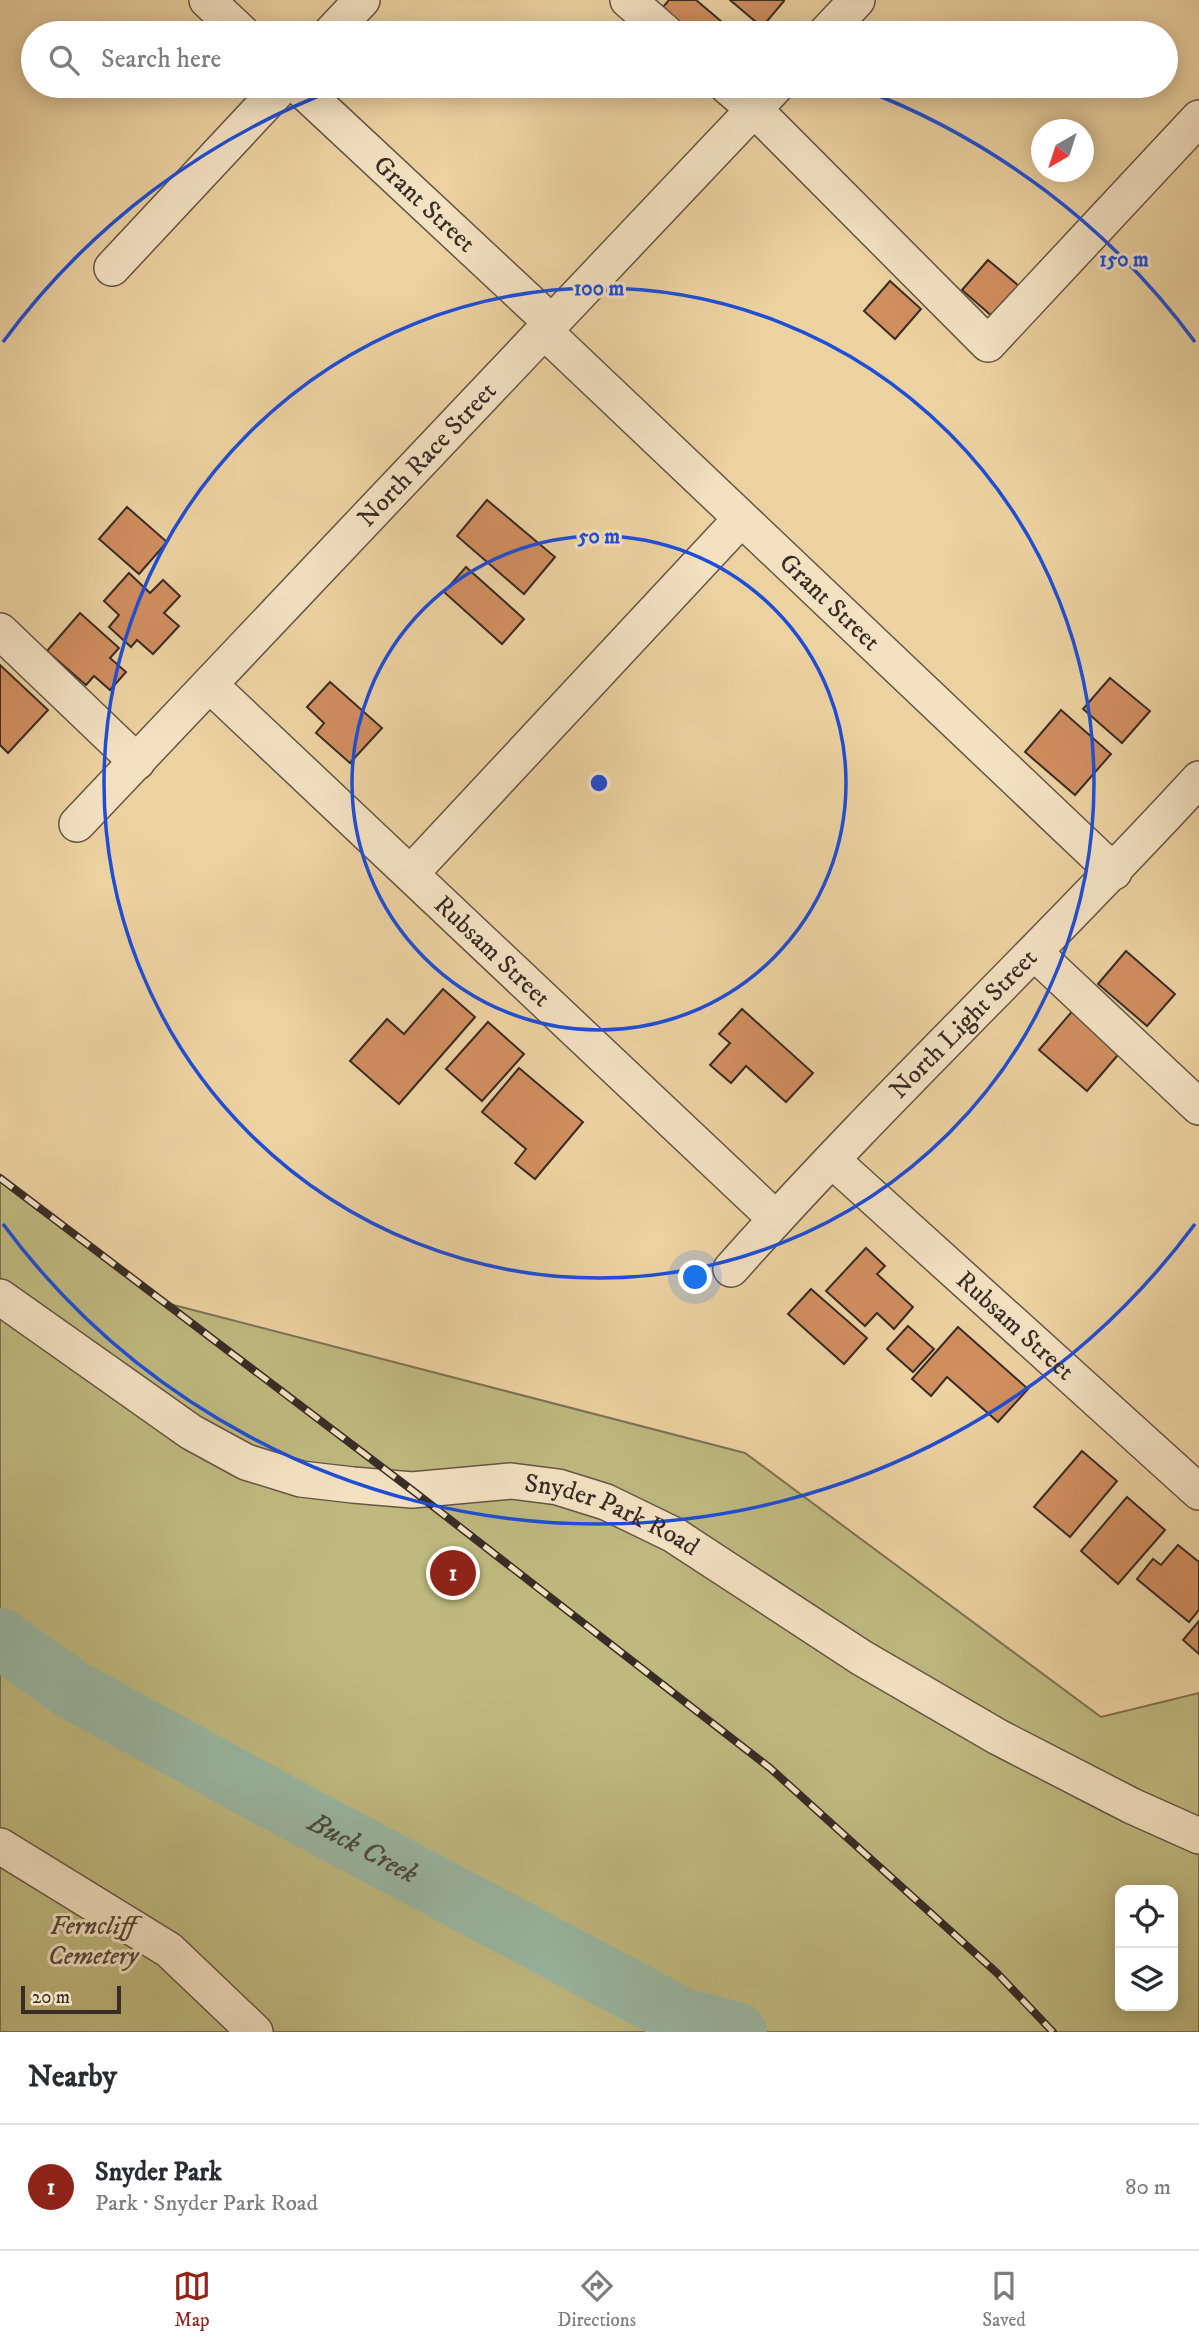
<!DOCTYPE html>
<html lang="en">
<head>
<meta charset="utf-8">
<style>
  :root { --surface:#fff; --page:#f7f7f7; --text:#2b2b33; --muted:#7c7c81; --line:#e1e1e2; --accent:#8f2418 }
  body { margin:0; font-family:"IM FELL DW Pica",serif; background:var(--page); color:var(--text) }
  .controls { position:absolute; right:21px; bottom:21px; display:grid; overflow:hidden; border-radius:14px; box-shadow:0 4px 18px #0003 }
  .controls button { width:63px; height:63px; display:grid; place-items:center; padding:0; border:0; border-bottom:2px solid var(--line); background:var(--surface); color:var(--text); font:35px sans-serif }
  .compass { position:absolute; left:1031px; top:119px; width:63px; height:63px; border-radius:50%; background:var(--surface); box-shadow:0 4px 18px #0003; rotate:219deg }
  .scale { position:absolute; left:21px; bottom:18px; width:100px; box-sizing:border-box; padding-left:7px; border:4px solid #382c26; border-top:0; font-size:19px; line-height:24px; white-space:nowrap; color:#382c26; -webkit-text-stroke:5px #f3e1c2; paint-order:stroke }
  .you { position:absolute; left:696px; top:1278px; width:24px; height:24px; margin:-18px; border:5px solid #fff; border-radius:50%; background:#1a73e8; box-shadow:0 0 0 10px #1a73e833 }
  .badge { display:grid; place-items:center; width:46px; height:46px; border-radius:50%; background:var(--accent); color:#fff; font-size:23px; font-weight:700 }
  .pin { position:absolute; translate:-50% -50%; border:4px solid #fff; box-shadow:0 2px 7px #0006 }
  .list { margin:0; padding:0; list-style:none }
  h2 { display:flex; justify-content:space-between; align-items:center; height:91px; margin:0; padding:0 28px; font-size:30px }
  h2 small { font-size:23px; font-weight:400; color:var(--muted) }
  .list li { display:grid; grid-template-columns:46px 1fr auto; gap:21px; align-items:center; box-sizing:border-box; height:126px; padding:0 28px; border-top:2px solid var(--line) }
  .list b { display:block; font-size:26px; white-space:nowrap }
  .list p { margin:0; font-size:23px; white-space:nowrap; color:var(--muted) }
  .list em { font-size:23px; font-style:normal; color:var(--muted) }
  .icon { flex:none; width:38px; height:38px; fill:none; stroke:currentColor; stroke-width:2; stroke-linecap:round; stroke-linejoin:round }
  .map { position:relative; flex:none; width:1199px; height:2032px; overflow:hidden }
  .search { position:absolute; background:var(--surface); box-shadow:0 4px 18px #0003; left:21px; right:21px; top:21px; height:77px; display:flex; align-items:center; gap:18px; box-sizing:border-box; padding:0 24px; border-radius:38px; color:var(--muted); font-size:26px }
  .sheet { height:217px; background:var(--surface) }
  nav { display:flex; justify-content:space-around; align-items:center; box-sizing:border-box; height:98px; border-top:2px solid var(--line); background:var(--surface); font-size:19px; color:var(--muted) }
  nav a { display:grid; justify-items:center; gap:4px }
  nav .on { color:var(--accent) }
  .map>svg:first-child { display:block }
  .green { fill:#bfb97f; stroke:#7c7252; stroke-width:2; fill-rule:evenodd }
  .lines { fill:none; stroke-linecap:round; stroke-linejoin:round }
  .river { stroke:#99b7a2; stroke-width:60 }
  .building { fill:#d18e5f; stroke:#382c26; stroke-width:2 }
  .minor-casing { stroke:#655545; stroke-width:38 }
  .minor { stroke:#f3e1c2; stroke-width:35 }
  .rail-casing { stroke:#382c26; stroke-width:8 }
  .rail { stroke:#f3e1c2; stroke-width:5; stroke-dasharray:16; stroke-linecap:butt }
  .ring { fill:none; stroke:#1d4ed8; stroke-width:3.5 }
  .labels { text-anchor:middle; dominant-baseline:central; stroke-width:6; stroke-linejoin:round; paint-order:stroke }
  .street-label { font-size:26px; fill:#382c26; stroke:#f3e1c2 }
  .park-label { font-size:26px; font-style:italic; fill:#534838; stroke:#f3e1c2 }
  .water-label { font-size:28px; font-style:italic; fill:#4b483f; stroke:#f3e1c2 }
  .centre { fill:#1d4ed8; stroke:#f3e1c2; stroke-width:3.5 }
  .ring-label { font-size:21px; text-anchor:middle; font-weight:bold; fill:#1d4ed8; stroke:#f3e1c2; stroke-width:6; stroke-linejoin:round; paint-order:stroke }
</style>
</head>
<body>
<div class="map">
<svg width="1199" height="2032" viewBox="0 0 1199 2032">
  <rect width="100%" height="100%" fill="#ecd1a1"/>
  <filter id="stains"><feTurbulence type="fractalNoise" baseFrequency=".00286" numOctaves="4"/><feColorMatrix values="0 0 0 0 .2 0 0 0 0 .09 0 0 0 0 .02 0 0 0 .5 -.17"/></filter>
  <radialGradient id="worn" r=".72"><stop offset=".6" stop-color="#630" stop-opacity="0"/><stop offset="1" stop-color="#630" stop-opacity=".3"/></radialGradient>
  <path class="green" d="M 0,1178 L 166,1303 L 745,1453 L 1101,1717 L 1199,1693 L 1199,2032 L 0,2032 ZM 1120,1890 L 1173,1890 L 1173,2006 L 1120,2006 Z"/>
  <g class="lines">
    <path class="river" id="s1" d="M 0,1638 L 71,1689 L 283,1805 L 683,2018 L 737,2032"/>
  </g>
  <g class="building">
    <polygon points="669,0 696,0 735,33 681,33 658,13"/>
    <polygon points="730,0 783,0 784,1 762,27"/>
    <polygon points="988,260 1019,286 993,317 962,290"/>
    <polygon points="890,281 921,309 895,339 864,311"/>
    <polygon points="487,500 555,557 524,594 457,536"/>
    <polygon points="127,507 167,542 139,574 99,539"/>
    <polygon points="466,567 524,619 502,644 444,592"/>
    <polygon points="129,573 150,593 163,580 180,596 164,613 179,626 153,654 137,640 131,647 109,627 119,615 104,601"/>
    <polygon points="80,613 119,648 110,658 126,672 110,690 94,676 86,685 47,651"/>
    <polygon points="0,665 48,710 8,753 0,745"/>
    <polygon points="1110,678 1150,711 1122,743 1083,709"/>
    <polygon points="330,682 382,728 350,763 316,733 324,723 307,707"/>
    <polygon points="1061,710 1111,754 1075,795 1025,752"/>
    <polygon points="1126,951 1175,994 1147,1026 1098,984"/>
    <polygon points="443,989 475,1017 399,1104 350,1061 387,1019 404,1034"/>
    <polygon points="1075,1008 1123,1049 1087,1091 1039,1050"/>
    <polygon points="742,1009 813,1073 786,1102 746,1066 731,1083 710,1065 730,1043 719,1034"/>
    <polygon points="488,1022 524,1054 482,1101 446,1069"/>
    <polygon points="519,1068 583,1122 535,1179 515,1163 526,1149 482,1112"/>
    <polygon points="866,1248 885,1266 877,1274 913,1307 894,1329 877,1313 865,1326 826,1291"/>
    <polygon points="811,1289 867,1338 844,1364 788,1314"/>
    <polygon points="908,1326 934,1349 913,1372 887,1349"/>
    <polygon points="958,1327 1028,1389 998,1422 947,1377 931,1396 912,1379"/>
    <polygon points="1082,1451 1117,1481 1070,1537 1034,1507"/>
    <polygon points="1127,1497 1165,1530 1118,1584 1081,1551"/>
    <polygon points="1178,1545 1199,1562 1199,1610 1189,1622 1137,1579 1153,1559 1161,1565"/>
    <polygon points="1199,1621 1199,1654 1183,1640"/>
  </g>
  <g class="lines">
    <defs>
      <g id="minor">
        <polyline points="207,0 242,33"/>
        <polyline points="628,0 666,33"/>
        <polyline points="331,33 362,0"/>
        <polyline points="826,33 857,0"/>
        <path id="s2" d="M 298,86 L 552,323"/>
        <polyline points="727,86 754,109 988,344 1199,118"/>
        <polyline points="112,268 282,86"/>
        <path id="s3" d="M 544,331 L 1114,872"/>
        <polyline points="0,631 137,762"/>
        <path id="s4" d="M 210,685 L 776,1219"/>
        <path id="s5" d="M 77,824 L 776,86"/>
        <polyline points="411,873 741,519"/>
        <polyline points="1035,953 1199,1107"/>
        <path id="s6" d="M 832,1160 L 1199,1492"/>
        <path id="s7" d="M 731,1269 C 881,1100 1046,946 1199,779"/>
        <path id="s8" d="M 0,1297 L 191,1432 L 246,1462 L 301,1479 L 353,1485 L 412,1490 L 511,1481 L 558,1487 L 606,1502 L 674,1535 L 862,1658 L 998,1737 L 1132,1806 L 1199,1836"/>
        <polyline points="0,1846 169,1950 255,2032"/>
      </g>
    </defs>
    <use href="#minor" class="minor-casing"/>
    <use href="#minor" class="minor"/>
    <defs>
      <polyline id="rail" points="0,1178 412,1490 770,1768 997,1973 1053,2032"/>
    </defs>
    <use href="#rail" class="rail-casing"/>
    <use href="#rail" class="rail"/>
  </g>
  <g class="ring">
    <circle cx="599" cy="783" r="247"/>
    <circle cx="599" cy="783" r="495"/>
    <path d="M1195 1224A742 742 0 0 1 3 1224M3 342A742 742 0 0 1 339 88M859 88A742 742 0 0 1 1195 342"/>
  </g>
  <g class="labels">
    <g class="street-label">
      <text stroke="none"><textPath href="#s2" startOffset="173">Grant Street</textPath></text>
      <text stroke="none"><textPath href="#s5" startOffset="509">North Race Street</textPath></text>
      <text stroke="none"><textPath href="#s3" startOffset="394">Grant Street</textPath></text>
      <text stroke="none"><textPath href="#s4" startOffset="388">Rubsam Street</textPath></text>
      <text stroke="none"><textPath href="#s7" startOffset="338">North Light Street</textPath></text>
      <text stroke="none"><textPath href="#s6" startOffset="247">Rubsam Street</textPath></text>
      <text stroke="none"><textPath href="#s8" startOffset="672">Snyder Park Road</textPath></text>
    </g>
    <g class="park-label">
      <text x="93" y="1926">Ferncliff<tspan x="93" dy="30">Cemetery</tspan></text>
    </g>
    <g class="water-label">
      <text stroke="none"><textPath href="#s1" startOffset="420">Buck Creek</textPath></text>
    </g>
  </g>
  <circle cx="599" cy="783" r="10" class="centre"/>
  <g class="ring-label">
    <text x="1124" y="266">150 m</text>
    <text x="599" y="295">100 m</text>
    <text x="599" y="543">50 m</text>
  </g>
  <rect width="100%" height="100%" filter="url(#stains)"/>
  <rect width="100%" height="100%" fill="url(#worn)"/>
</svg>
<div class="controls">
<button><svg class="icon" aria-label="locate" viewBox="0 0 24 24"><circle cx="12" cy="12" r="6"/><path d="M12 2v4M12 18v4M2 12h4M18 12h4"/></svg></button>
<button><svg class="icon" aria-label="layers" viewBox="0 0 24 24"><path d="M12 4l9 5-9 5-9-5zM3 14l9 5 9-5"/></svg></button>
</div>
<svg class="compass" viewBox="-18 -18 36 36"><path d="M0-13l5 13h-10z" fill="#e53935"/><path d="M0 13l5-13h-10z" fill="#7c7c81"/></svg>
<div class="scale">20 m</div>
<div class="you"></div>
<div class="pin badge" style="left:453px;top:1573px">1</div>
<div class="search"><svg class="icon" aria-label="search" viewBox="0 0 24 24"><circle cx="10" cy="10" r="6"/><path d="M15 15l6 6"/></svg>Search here</div>
</div>
<section class="sheet">
<h2>Nearby<small></small></h2>
<ul class="list">
<li><span class="badge">1</span><div><b>Snyder Park</b><p>Park · Snyder Park Road</p></div><em>80 m</em></li>
</ul>
</section>
<nav>
<a class="on"><svg class="icon" aria-label="map" viewBox="0 0 24 24"><path d="M3 6l6-2 6 2 6-2v14l-6 2-6-2-6 2zM9 4v14M15 6v14"/></svg>Map</a>
<a><svg class="icon" aria-label="directions" viewBox="0 0 24 24"><path d="M12 3l9 9-9 9-9-9zM9 14v-3h6M13 9l2 2-2 2"/></svg>Directions</a>
<a><svg class="icon" aria-label="saved" viewBox="0 0 24 24"><path d="M7 4h10v16l-5-4-5 4z"/></svg>Saved</a>
</nav>
</body>
</html>
